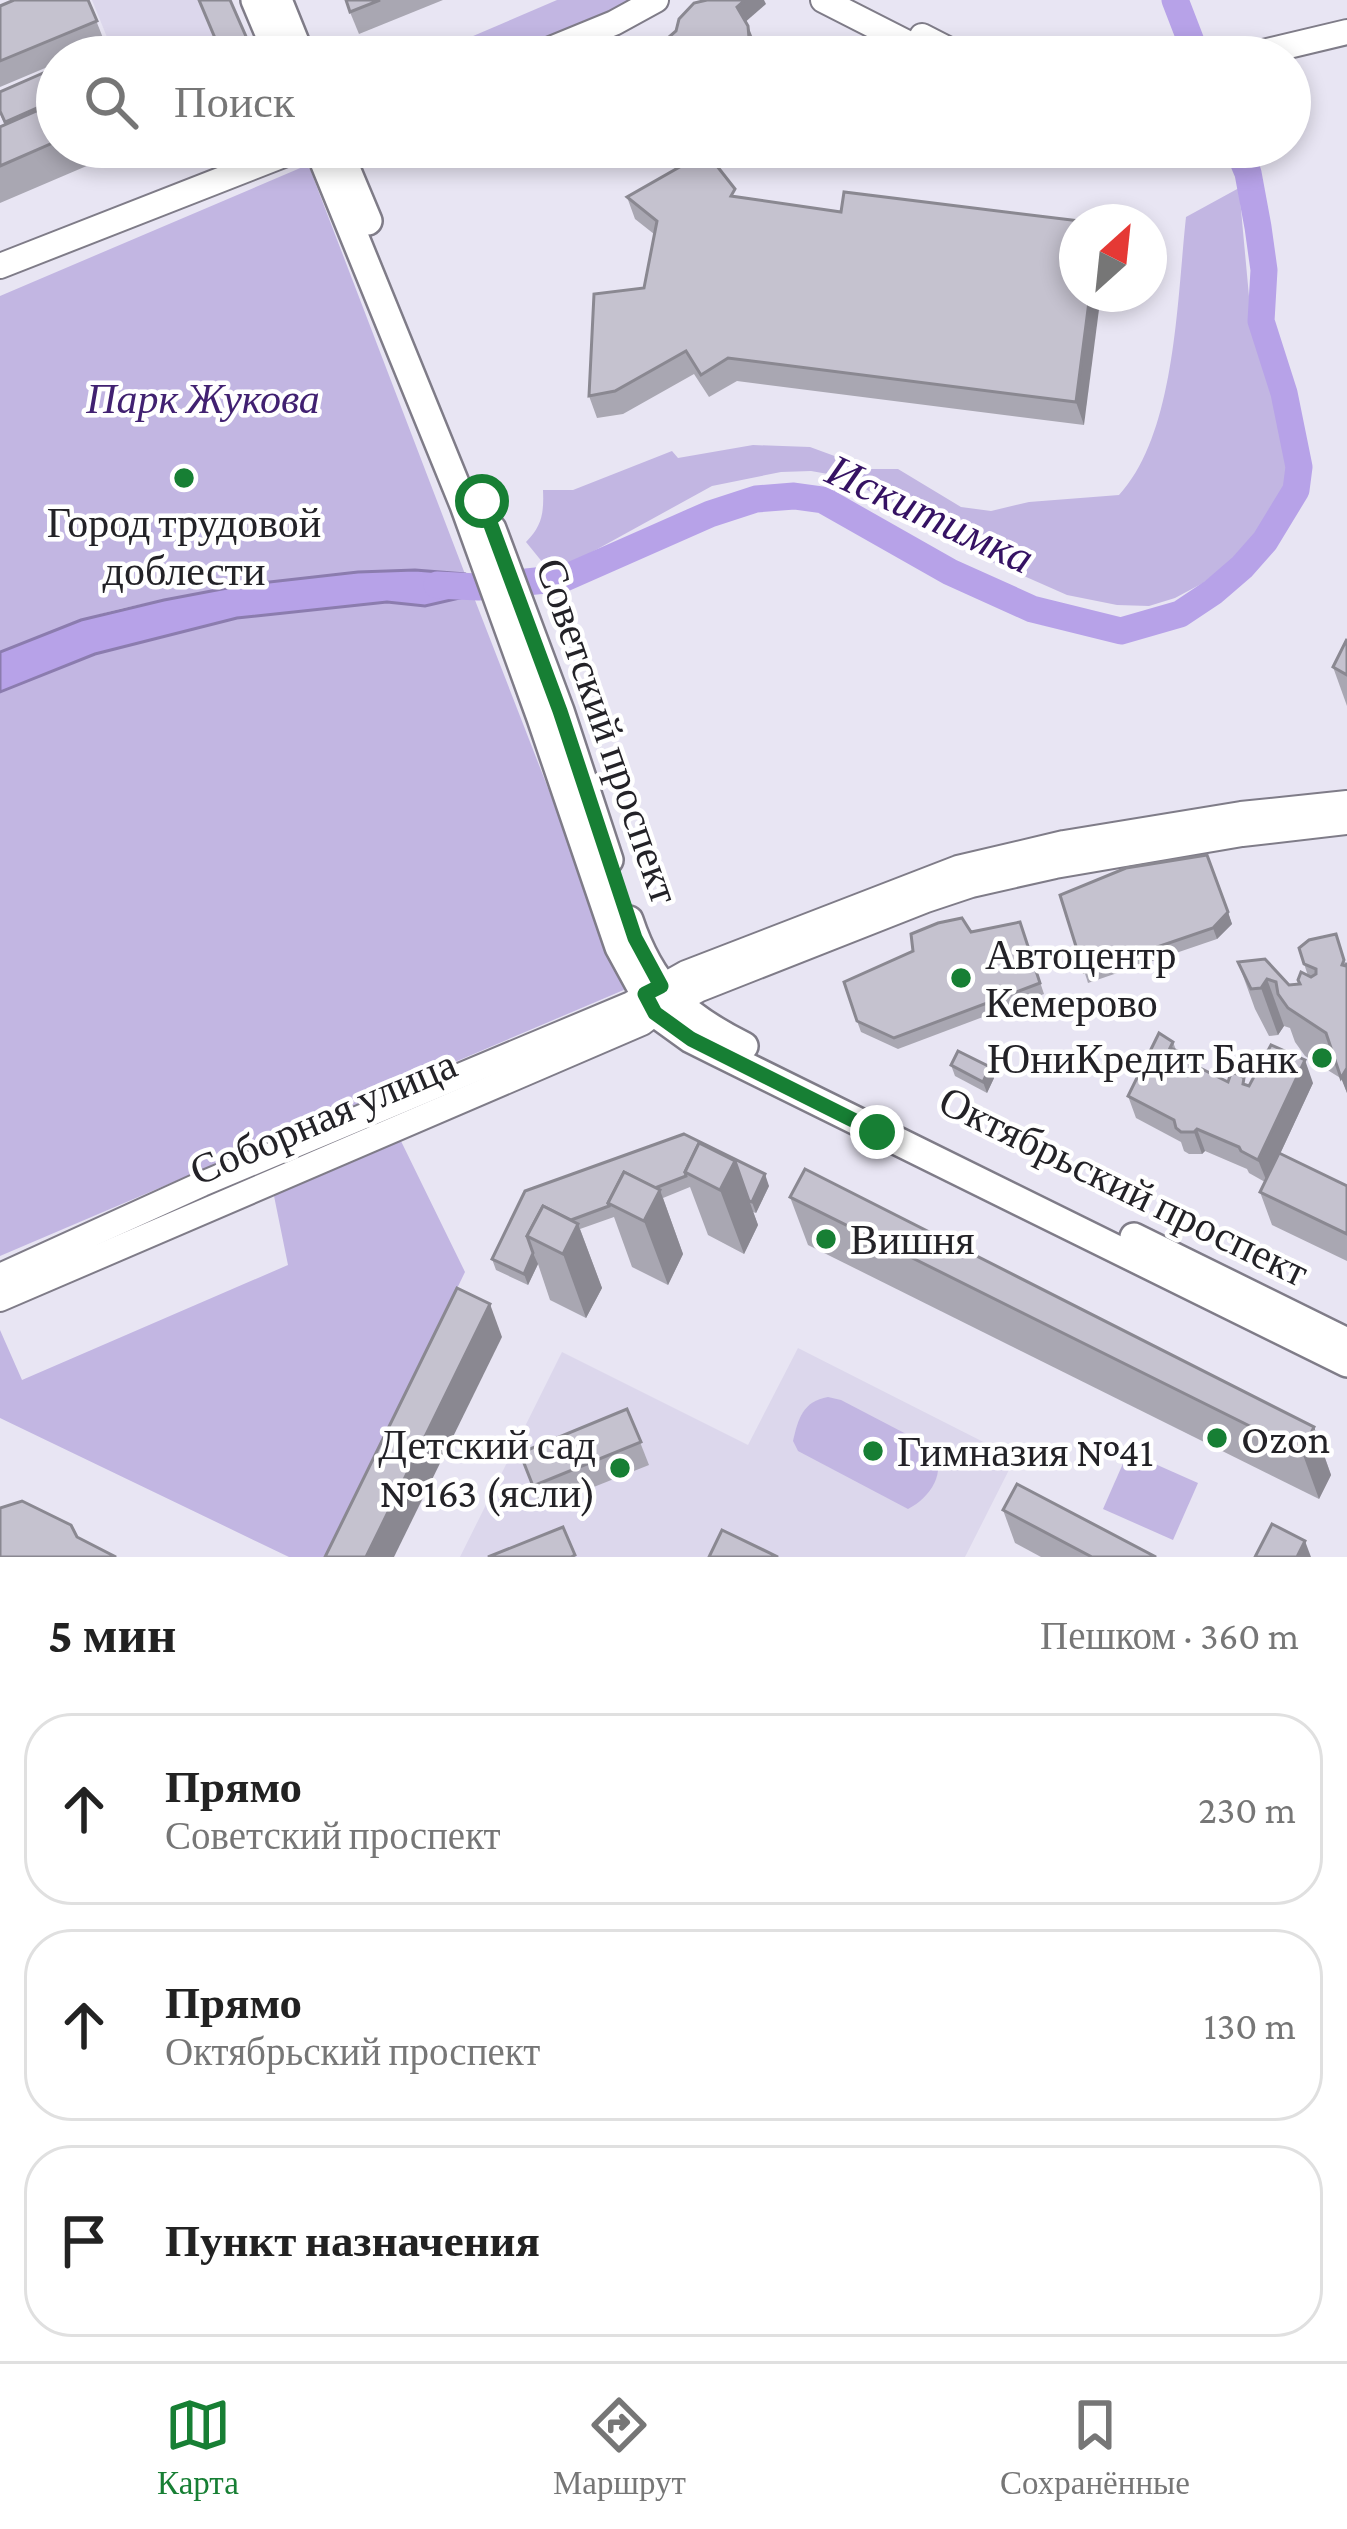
<!DOCTYPE html>
<html lang="ru">
<head>
<meta charset="utf-8">
<style>
  :root { --surface:#fff; --page:#f2f2f2; --text:#222; --muted:#767676; --line:#e0e0e0; --accent:#177f34 }
  body { margin:0; font-family:"Crimson Pro",serif; background:var(--page); color:var(--text) }
  .compass { position:absolute; left:1059px; top:204px; width:108px; height:108px; border-radius:50%; background:var(--surface); box-shadow:0 6px 18px #0003; rotate:27deg }
  .stop { position:absolute; width:36px; height:36px; margin:-27px; border:9px solid #177f34; border-radius:50%; background:#fff }
  .stop.end { background:#177f34; border-color:#fff; box-shadow:0 3px 12px #0008 }
  .list { margin:0; padding:0; list-style:none }
  h2 { display:flex; justify-content:space-between; align-items:center; height:156px; margin:0; padding:0 48px; font-size:51px }
  h2 small { font-size:39px; font-weight:400; color:var(--muted) }
  .list li { display:grid; grid-template-columns:78px 1fr auto; gap:36px; align-items:center; box-sizing:border-box; height:192px; margin:0 24px 24px; padding:0 24px; border:3px solid var(--line); border-radius:48px }
  .list b { display:block; font-size:45px; white-space:nowrap }
  .list p { margin:0; font-size:39px; white-space:nowrap; color:var(--muted) }
  .list em { font-size:39px; font-style:normal; color:var(--muted) }
  .icon { flex:none; width:66px; height:66px; fill:none; stroke:currentColor; stroke-width:2; stroke-linecap:round; stroke-linejoin:round }
  .map { position:relative; flex:none; width:1347px; height:1557px; overflow:hidden }
  .search { position:absolute; background:var(--surface); box-shadow:0 6px 18px #0003; left:36px; right:36px; top:36px; height:132px; display:flex; align-items:center; gap:30px; box-sizing:border-box; padding:0 42px; border-radius:66px; color:var(--muted); font-size:45px }
  .sheet { height:804px; background:var(--surface) }
  nav { display:flex; justify-content:space-around; align-items:center; box-sizing:border-box; height:168px; border-top:3px solid var(--line); background:var(--surface); font-size:33px; color:var(--muted) }
  nav a { display:grid; justify-items:center; gap:6px }
  nav .on { color:var(--accent) }
  .map>svg:first-child { display:block }
  .built { fill:#dcd7ec }
  .green { fill:#c2b6e2 }
  .water { fill:#b7a2e8; stroke:#8b7cae; stroke-width:3 }
  .lines { fill:none; stroke-linecap:round; stroke-linejoin:round }
  .river { stroke:#b7a2e8; stroke-width:27 }
  .secondary-casing { stroke:#7f7c88; stroke-width:28 }
  .primary-casing { stroke:#7f7c88; stroke-width:32 }
  .secondary { stroke:#fff; stroke-width:24 }
  .primary { stroke:#fff; stroke-width:27 }
  .wall { fill:#a9a7b2 }
  .shaded-wall { fill:#8a8891 }
  .building { fill:#c5c2cf; stroke:#8a8891; stroke-width:3 }
  .route { stroke:#177f34; stroke-width:15 }
  .poi-dot { fill:#177f34; stroke:#fff; stroke-width:4.5 }
  .labels { text-anchor:middle; dominant-baseline:central; stroke-width:9; stroke-linejoin:round; paint-order:stroke }
  .park-label { font-size:42px; font-style:italic; fill:#412171; stroke:#fff }
  .poi-label { font-size:42px; fill:#232227; stroke:#fff; text-anchor:start }
  .street-label { font-size:42px; fill:#232227; stroke:#fff }
  .water-label { font-size:45px; font-style:italic; fill:#351263; stroke:#fff }
</style>
</head>
<body>
<div class="map">
<svg width="1347" height="1557" viewBox="0 0 1347 1557">
  <rect width="100%" height="100%" fill="#e8e5f3"/>
  <g class="built">
    <polygon points="92,0 232,0 256,57 115,57"/>
    <polygon points="798,1348 1015,1458 965,1557 460,1557 562,1352 748,1445"/>
  </g>
  <g class="green">
    <polygon points="557,0 646,0 510,57 424,57"/>
    <path d="M 305,166 L 310,169 L 465,574 C 374,567 285,577 196,594 C 157,601 116,608 78,621 C 52,630 26,642 0,652 L 0,296 Z"/>
    <path d="M 1239,188 L 1251,318 L 1278,413 L 1297,440 L 1300,452 L 1293,484 L 1275,519 L 1248,549 L 1203,583 L 1175,598 L 1149,606 L 1117,605 L 1067,595 L 985,559 L 845,477 L 811,471 L 781,472 L 712,486 L 552,574 L 526,542 C 542,526 544,513 543,490 L 573,490 L 672,451 L 678,458 L 753,445 L 810,447 L 870,469 L 898,469 L 961,507 L 991,511 L 1029,502 L 1119,495 C 1176,434 1177,298 1186,217 Z"/>
    <polygon points="473,595 626,989 0,1256 0,692 94,654 237,618 387,602 425,606"/>
    <polygon points="398,1135 465,1272 327,1557 289,1557 0,1418 0,1330 22,1380 288,1265 273,1191"/>
    <path d="M 828,1397 L 841,1400 L 933,1448 C 947,1472 931,1497 908,1509 L 798,1451 L 793,1441 C 798,1419 803,1401 828,1397 Z"/>
    <polygon points="1128,1452 1198,1483 1173,1540 1103,1509"/>
  </g>
  <polygon class="water" points="415,570 465,574 473,595 425,606 387,602 237,618 95,654 0,692 0,652 81,620 164,600 243,585 358,572"/>
  <g class="lines">
    <g class="river">
      <polyline points="1175,0 1197,57"/>
      <polyline points="437,585 478,587 565,578 710,514 756,499 794,496 823,500 950,572 1032,609 1121,631 1180,614 1213,592 1242,567 1265,541 1296,490 1299,467 1284,393 1261,321 1264,270 1258,227 1248,173 1237,147"/>
    </g>
    <defs>
      <g id="secondary">
        <polyline points="823,0 935,57"/>
        <polyline points="922,36 963,57"/>
        <polyline points="531,57 614,23 656,0"/>
        <polyline points="1242,57 1347,32"/>
        <polyline points="0,266 304,147"/>
        <polyline points="0,1276 202,1184 631,1004 686,973 958,868 1064,843 1241,814 1347,803"/>
        <polyline points="0,1299 642,1023 655,1013 700,989 926,900 971,885 1055,866 1242,834 1347,822"/>
      </g>
      <g id="primary">
        <polyline points="255,0 279,57"/>
        <polyline points="278,0 301,57"/>
        <polyline points="318,147 464,505 541,718 619,947 655,1013 691,1039 717,1052 1347,1363"/>
        <polyline points="337,147 368,221"/>
        <polyline points="492,529 560,711 609,860"/>
        <path d="M 629,920 C 651,986 683,1016 744,1046"/>
        <polyline points="1134,1237 1347,1342"/>
      </g>
    </defs>
    <use href="#secondary" class="secondary-casing"/>
    <use href="#primary" class="primary-casing"/>
    <use href="#secondary" class="secondary"/>
    <use href="#primary" class="primary"/>
  </g>
  <g class="wall">
    <polygon points="88,0 105,43 72,57 57,57 57,63 0,87 0,6"/>
    <polygon points="345,0 443,0 359,34"/>
    <polygon points="57,67 57,147 98,147 103,159 0,203 0,127 5,125 0,114 0,92"/>
    <polygon points="627,197 738,197 841,212 1088,222 1084,425 737,381 709,397 694,374 623,414 597,418 589,396 644,288 654,234 635,219"/>
    <polygon points="1347,639 1347,706 1333,667"/>
    <polygon points="1207,855 1232,924 1217,939 1088,983 1060,895"/>
    <polygon points="1020,922 1044,994 898,1049 861,1032 857,1021 971,932"/>
    <polygon points="1299,948 1347,963 1347,1093 1342,1079 1305,1056 1295,1042 1290,1028 1284,1026 1278,1035 1269,1036 1255,1009 1238,962 1289,985 1299,984 1308,976"/>
    <polygon points="1173,1042 1176,1050 1189,1056 1192,1064 1228,1082 1249,1086 1313,1083 1280,1154 1347,1186 1347,1261 1272,1225 1260,1192 1265,1182 1249,1173 1247,1169 1205,1151 1202,1154 1189,1154 1184,1151 1181,1142 1136,1118 1128,1096"/>
    <polygon points="951,1065 990,1067 994,1078 987,1093 955,1076"/>
    <polygon points="684,1134 769,1186 756,1213 753,1212 758,1225 744,1254 708,1235 690,1187 663,1198 683,1254 668,1285 632,1267 614,1217 580,1229 602,1288 586,1318 550,1300 538,1264 528,1285 496,1270 492,1259"/>
    <polygon points="790,1197 1314,1427 1331,1475 1319,1499 808,1245"/>
    <polygon points="627,1409 649,1465 541,1508 520,1453"/>
    <polygon points="1003,1510 1156,1557 1041,1557 1015,1543"/>
  </g>
  <g class="shaded-wall">
    <polygon points="745,0 764,0 766,4 743,24 737,7"/>
    <polygon points="748,26 755,43 755,57 740,57"/>
    <polygon points="1090,294 1101,294 1084,425 1076,402"/>
    <polygon points="1228,912 1232,924 1217,939 1213,928"/>
    <polygon points="1267,979 1284,1026 1278,1035 1261,988"/>
    <polygon points="1305,1060 1313,1083 1267,1182 1258,1160"/>
    <polygon points="990,1067 994,1078 987,1093 983,1082"/>
    <polygon points="1347,1068 1347,1093 1341,1078"/>
    <polygon points="1197,1129 1205,1151 1202,1154 1194,1132"/>
    <polygon points="735,1161 758,1225 744,1254 720,1190"/>
    <polygon points="765,1174 769,1186 756,1213 752,1202"/>
    <polygon points="660,1190 683,1254 668,1285 644,1221"/>
    <polygon points="578,1224 602,1288 586,1318 563,1254"/>
    <polygon points="533,1253 538,1264 528,1285 524,1274"/>
    <polygon points="490,1304 502,1337 394,1557 366,1557"/>
    <polygon points="1314,1427 1331,1475 1319,1499 1302,1452"/>
    <polygon points="1305,1541 1311,1557 1297,1557"/>
  </g>
  <g class="building">
    <polygon points="14,0 88,0 97,21 0,61 0,6"/>
    <polygon points="199,0 230,0 255,57 223,57"/>
    <polygon points="346,0 380,0 350,12"/>
    <polygon points="707,0 745,0 737,7 748,26 749,38 747,50 740,57 658,57 653,51 676,31 679,19 694,3"/>
    <polygon points="57,67 57,99 5,122 0,111 0,92"/>
    <polygon points="57,102 57,141 0,166 0,127"/>
    <polygon points="706,152 735,189 731,196 841,212 844,192 1088,222 1077,222 1077,294 1090,294 1076,402 728,358 701,375 686,351 615,391 589,396 594,294 644,288 657,221 627,197"/>
    <polygon points="1347,639 1347,675 1333,667"/>
    <polygon points="1207,855 1228,912 1213,928 1084,972 1060,895 1126,868"/>
    <polygon points="962,918 971,932 1020,922 1040,983 894,1038 857,1021 844,982 913,951 911,934 938,923"/>
    <polygon points="1336,934 1344,960 1342,965 1346,966 1347,963 1347,1068 1341,1078 1326,1033 1288,1008 1278,994 1276,982 1267,979 1261,988 1251,989 1238,962 1265,959 1289,985 1300,984 1298,980 1301,972 1311,977 1316,974 1316,969 1304,964 1299,948 1309,940"/>
    <polygon points="1159,1033 1173,1042 1170,1048 1189,1056 1186,1061 1228,1082 1231,1073 1238,1074 1244,1078 1243,1084 1249,1086 1271,1045 1305,1060 1258,1160 1241,1151 1239,1147 1197,1129 1194,1132 1181,1132 1176,1128 1174,1120 1128,1096"/>
    <polygon points="958,1051 990,1067 983,1082 951,1065"/>
    <polygon points="684,1134 765,1174 752,1202 749,1201 735,1161 699,1143 685,1172 686,1176 655,1188 624,1172 608,1203 609,1206 571,1220 543,1206 527,1236 533,1253 524,1274 492,1259 525,1191"/>
    <polygon points="699,1143 735,1161 720,1190 685,1172"/>
    <polygon points="1279,1153 1347,1186 1347,1234 1260,1192"/>
    <polygon points="805,1169 1314,1427 1302,1452 790,1197"/>
    <polygon points="624,1172 660,1190 644,1221 608,1203"/>
    <polygon points="543,1206 578,1224 563,1254 527,1236"/>
    <polygon points="457,1288 490,1304 366,1557 325,1557"/>
    <polygon points="627,1409 641,1442 533,1486 520,1453"/>
    <polygon points="1017,1484 1156,1557 1092,1557 1003,1510"/>
    <polygon points="22,1501 71,1525 77,1537 116,1557 0,1557 0,1508"/>
    <polygon points="1272,1524 1305,1541 1297,1557 1255,1557"/>
    <polygon points="563,1527 575,1555 571,1557 488,1557"/>
    <polygon points="722,1530 778,1557 709,1557"/>
  </g>
  <g class="lines">
    <polyline class="route" points="482,501 560,711 635,938 661,986 645,994 655,1013 691,1039 877,1132"/>
  </g>
  <g class="poi-dot">
    <circle cx="184" cy="478" r="12"/>
    <circle cx="961" cy="978" r="12"/>
    <circle cx="1322" cy="1058" r="12"/>
    <circle cx="826" cy="1239" r="12"/>
    <circle cx="1217" cy="1438" r="12"/>
    <circle cx="873" cy="1451" r="12"/>
    <circle cx="620" cy="1468" r="12"/>
  </g>
  <g class="labels">
    <g class="park-label">
      <text x="203" y="398">Парк Жукова</text>
    </g>
    <g class="poi-label">
      <text x="184" y="522" text-anchor="middle">Город трудовой<tspan x="184" dy="48">доблести</tspan></text>
      <text x="985" y="954">Автоцентр<tspan x="985" dy="48">Кемерово</tspan></text>
      <text x="1298" y="1058" text-anchor="end">ЮниКредит Банк</text>
      <text x="850" y="1239">Вишня</text>
      <text x="1241" y="1438">Ozon</text>
      <text x="596" y="1444" text-anchor="end">Детский сад<tspan x="596" dy="48">№163 (ясли)</tspan></text>
      <text x="897" y="1451">Гимназия №41</text>
    </g>
    <g class="street-label">
      <text transform="translate(608 731) rotate(71)">Советский проспект</text>
      <text transform="translate(323 1117) rotate(-23)">Соборная улица</text>
      <text transform="translate(1124 1186) rotate(26)">Октябрьский проспект</text>
    </g>
    <g class="water-label">
      <text transform="translate(930 514) rotate(25)">Искитимка</text>
    </g>
  </g>
</svg>
<svg class="compass" viewBox="-18 -18 36 36"><path d="M0-13l5 13h-10z" fill="#e53935"/><path d="M0 13l5-13h-10z" fill="#767676"/></svg>
<div class="stop" style="left:482px;top:501px"></div>
<div class="stop end" style="left:877px;top:1132px"></div>
<div class="search"><svg class="icon" aria-label="search" viewBox="0 0 24 24"><circle cx="10" cy="10" r="6"/><path d="M15 15l6 6"/></svg>Поиск</div>
</div>
<section class="sheet">
<h2>5 мин<small>Пешком · 360 m</small></h2>
<ul class="list">
<li><svg class="icon" aria-label="ahead" viewBox="0 0 24 24"><path d="M12 20V5M6 11l6-6 6 6"/></svg><div><b>Прямо</b><p>Советский проспект</p></div><em>230 m</em></li>
<li><svg class="icon" aria-label="ahead" viewBox="0 0 24 24"><path d="M12 20V5M6 11l6-6 6 6"/></svg><div><b>Прямо</b><p>Октябрьский проспект</p></div><em>130 m</em></li>
<li><svg class="icon" aria-label="arrive" viewBox="0 0 24 24"><path d="M6 21V4h12l-3 4 3 4H6"/></svg><div><b>Пункт назначения</b></div></li>
</ul>
</section>
<nav>
<a class="on"><svg class="icon" aria-label="map" viewBox="0 0 24 24"><path d="M3 6l6-2 6 2 6-2v14l-6 2-6-2-6 2zM9 4v14M15 6v14"/></svg>Карта</a>
<a><svg class="icon" aria-label="directions" viewBox="0 0 24 24"><path d="M12 3l9 9-9 9-9-9zM9 14v-3h6M13 9l2 2-2 2"/></svg>Маршрут</a>
<a><svg class="icon" aria-label="saved" viewBox="0 0 24 24"><path d="M7 4h10v16l-5-4-5 4z"/></svg>Сохранённые</a>
</nav>
</body>
</html>
